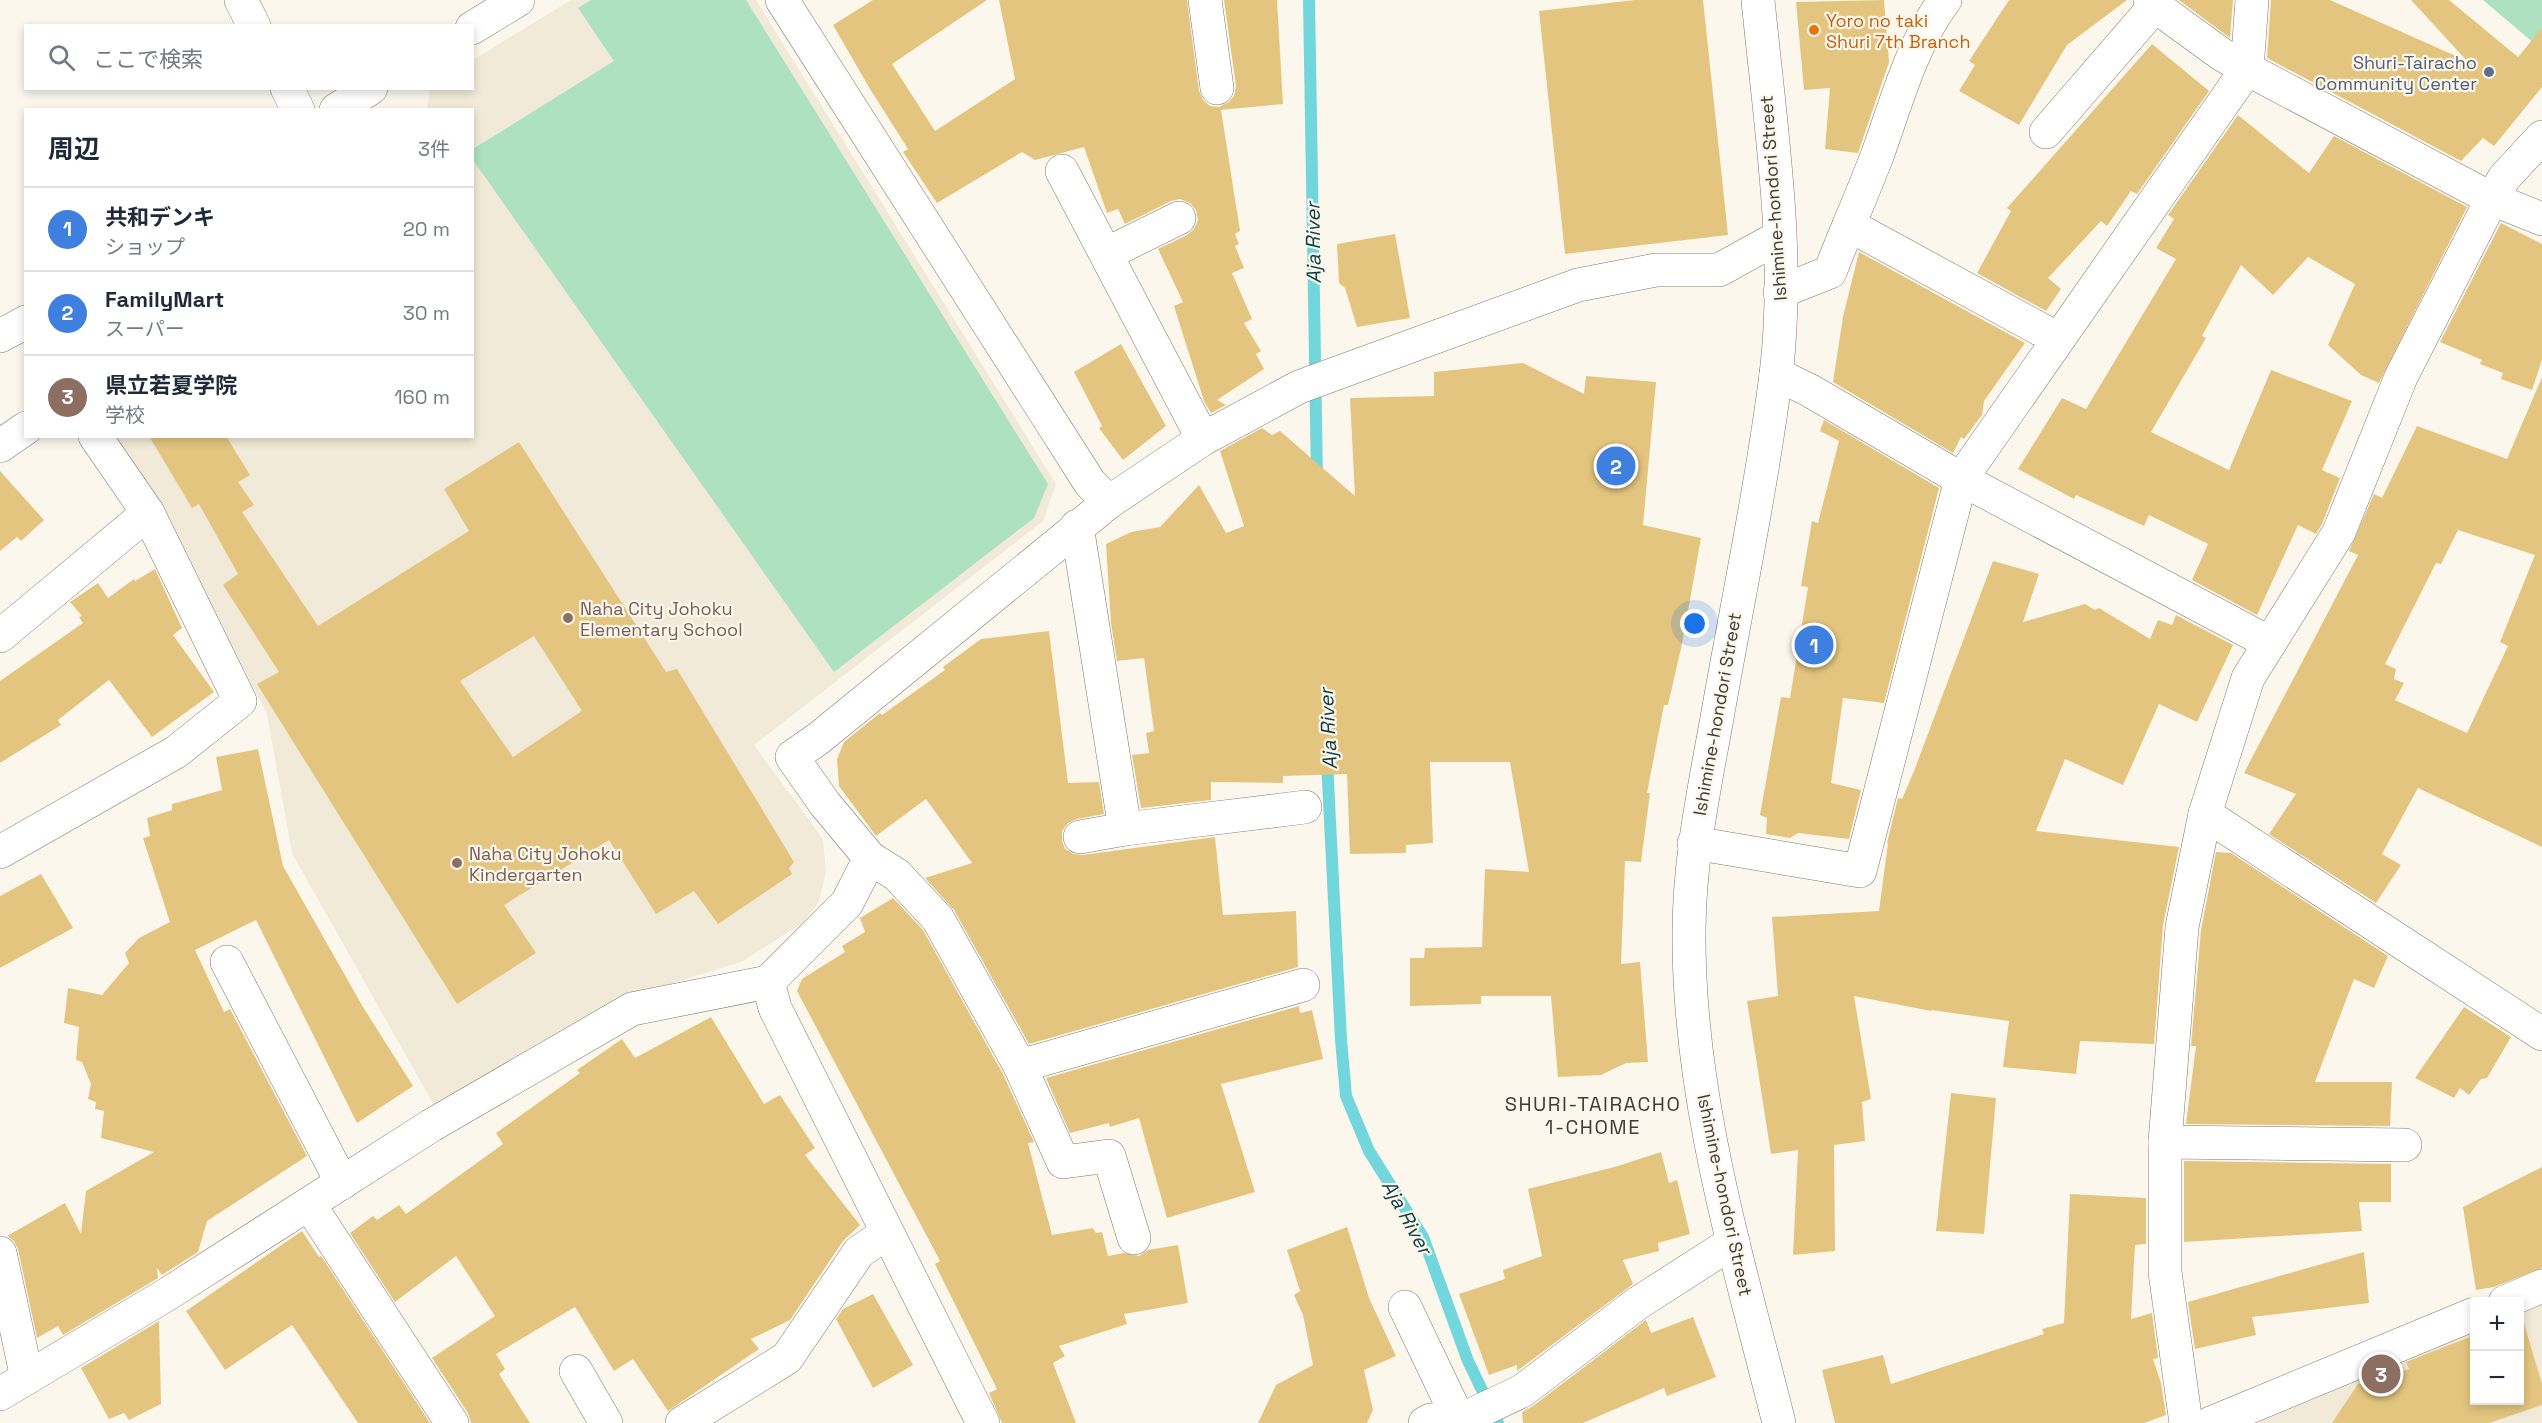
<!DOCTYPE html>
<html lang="ja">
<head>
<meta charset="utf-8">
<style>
  :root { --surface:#fff; --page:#f2f2f3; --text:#1f2937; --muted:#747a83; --line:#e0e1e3; --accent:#ea580c }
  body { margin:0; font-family:"Space Grotesk","Noto Sans JP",sans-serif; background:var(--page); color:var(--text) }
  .controls { position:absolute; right:18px; bottom:18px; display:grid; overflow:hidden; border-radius:0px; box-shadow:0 3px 9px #0003 }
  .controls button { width:54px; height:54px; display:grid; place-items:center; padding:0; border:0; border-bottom:2px solid var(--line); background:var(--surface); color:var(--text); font:30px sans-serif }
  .you { position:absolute; left:1695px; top:624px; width:21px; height:21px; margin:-15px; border:4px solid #fff; border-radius:50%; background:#1a73e8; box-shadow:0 0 0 9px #1a73e833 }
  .badge { display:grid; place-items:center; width:39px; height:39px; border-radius:50%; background:var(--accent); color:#fff; font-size:20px; font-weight:700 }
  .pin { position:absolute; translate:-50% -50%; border:3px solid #fff; box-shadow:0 2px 6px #0006 }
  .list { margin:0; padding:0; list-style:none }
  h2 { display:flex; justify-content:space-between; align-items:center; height:78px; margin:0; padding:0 24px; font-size:26px }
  h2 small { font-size:20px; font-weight:400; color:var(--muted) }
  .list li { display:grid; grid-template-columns:39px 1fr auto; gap:18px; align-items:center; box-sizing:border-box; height:84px; padding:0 24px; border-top:2px solid var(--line) }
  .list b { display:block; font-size:22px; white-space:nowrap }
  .list p { margin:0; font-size:20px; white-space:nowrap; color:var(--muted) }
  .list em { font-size:20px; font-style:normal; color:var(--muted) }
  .icon { flex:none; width:33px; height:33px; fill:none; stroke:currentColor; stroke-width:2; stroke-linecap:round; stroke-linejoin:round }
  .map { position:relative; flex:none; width:2542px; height:1423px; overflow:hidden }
  .search { position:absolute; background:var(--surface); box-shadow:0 3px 9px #0003; left:24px; top:24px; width:450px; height:66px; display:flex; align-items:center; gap:15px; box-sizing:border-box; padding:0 21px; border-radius:0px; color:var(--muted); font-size:22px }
  .panel { position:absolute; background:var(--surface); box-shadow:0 3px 9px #0003; left:24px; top:108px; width:450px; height:330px; border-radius:0px }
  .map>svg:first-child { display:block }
  .built { fill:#f1ead8 }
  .green { fill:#ade1c0 }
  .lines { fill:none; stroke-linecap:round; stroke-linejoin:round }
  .stream { stroke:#72d7dc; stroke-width:12 }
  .building { fill:#e3c57f; fill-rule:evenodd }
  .street-casing { stroke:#7d7970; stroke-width:34 }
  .secondary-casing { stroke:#7d7970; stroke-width:34 }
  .street { stroke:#fff; stroke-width:33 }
  .secondary { stroke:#fff; stroke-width:33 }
  .food-dot { fill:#e8710a; stroke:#fcf7ed; stroke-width:2 }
  .service-dot { fill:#5c6f8a; stroke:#fcf7ed; stroke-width:2 }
  .education-dot { fill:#8d6e63; stroke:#fcf7ed; stroke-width:2 }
  .labels { text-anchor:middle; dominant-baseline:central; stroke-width:4.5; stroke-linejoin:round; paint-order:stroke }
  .food-label { font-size:18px; fill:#c56008; stroke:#fcf7ed; text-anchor:start }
  .service-label { font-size:18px; fill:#4e5e75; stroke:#fcf7ed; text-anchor:end }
  .street-label { font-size:18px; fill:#3d3b37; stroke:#fcf7ed }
  .education-label { font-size:18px; fill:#785e54; stroke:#fcf7ed; text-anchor:start }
  .water-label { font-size:20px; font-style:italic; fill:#104042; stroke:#fcf7ed }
  .neighbourhood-label { font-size:20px; letter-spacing:1.5px; fill:#3d3b37; stroke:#fcf7ed }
</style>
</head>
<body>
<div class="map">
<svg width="2542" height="1423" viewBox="0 0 2542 1423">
  <rect width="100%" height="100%" fill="#fcf7ed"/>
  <g class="built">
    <polygon points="571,0 756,0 1056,484 1043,521 754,745 823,839 826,872 819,901 803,923 741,962 624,998 435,1107 292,853 267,714 162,510 112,437 472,436 472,110 427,109 430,89 472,88 473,60"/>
    <polygon points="2542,1295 2542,1423 2229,1423 2221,1400 2355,1347 2474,1315 2474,1400 2520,1400 2520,1302"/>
  </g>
  <g class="green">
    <polygon points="591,0 746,0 1048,484 1034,518 834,672 473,160 473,149 614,61 578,8"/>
    <polygon points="2483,0 2542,0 2542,50"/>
  </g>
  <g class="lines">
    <g class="stream">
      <polyline points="1309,0 1317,479"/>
      <polyline points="1327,761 1341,1040 1346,1096 1369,1151 1423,1237 1468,1361 1498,1423"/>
    </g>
  </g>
  <g class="building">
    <polygon points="873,0 987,0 892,64 935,131 1015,79 999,0 1187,0 1199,91 1203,100 1210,106 1219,107 1229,102 1234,96 1236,86 1224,0 1277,0 1283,104 1221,110 1240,231 1235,234 1239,244 1235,246 1244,268 1232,273 1252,319 1244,323 1261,351 1256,354 1264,369 1217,400 1226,405 1211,413 1204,401 1174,306 1183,302 1158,249 1187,235 1194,229 1198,220 1196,210 1190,203 1180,199 1171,201 1125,224 1118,209 1107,213 1084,147 1035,160 1022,152 937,203 903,152 908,149 870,89 833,25"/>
    <polygon points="1635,0 1703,0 1728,235 1565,254 1539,11"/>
    <polygon points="1884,0 1889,62 1858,153 1825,149 1830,88 1804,90 1796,2"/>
    <polygon points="2009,0 2127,0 2067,45 2019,125 1959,91 1975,65 1969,61"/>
    <polygon points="2179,0 2233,0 2230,38"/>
    <polygon points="2271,0 2330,0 2467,61 2411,0 2449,0 2518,57 2542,28 2542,87 2494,146 2483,138 2461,161 2267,58"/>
    <polygon points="2152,44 2209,91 2137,194 2131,191 2107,226 2101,221 2048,278 2061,289 2046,311 1977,273 2011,211 2007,208"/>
    <polygon points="2238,115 2309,173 2334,136 2467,207 2379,383 2361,375 2328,345 2355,284 2308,257 2273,295 2241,265 2202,336 2206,338 2151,432 2229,470 2271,370 2352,401 2322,470 2340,478 2322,524 2316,534 2298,525 2257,615 2192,580 2208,544 2149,515 2144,526 2076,495 2074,499 2018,469 2062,398 2086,409 2176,259 2156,248 2174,219 2168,215"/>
    <polygon points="2501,223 2542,244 2542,360 2532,390 2501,379 2503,373 2480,364 2482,360 2440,342"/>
    <polygon points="1395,234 1410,318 1357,327 1345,288 1339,283 1337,244"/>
    <polygon points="1859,252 2025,343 1984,401 1982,415 1964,439 1961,437 1953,453 1833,382 1843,317"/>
    <polygon points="1121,344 1166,426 1123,460 1099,428 1102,426 1074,372"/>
    <polygon points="1523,363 1584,394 1586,376 1656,382 1643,525 1701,538 1682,644 1668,705 1664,705 1647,793 1650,793 1641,862 1625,861 1621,964 1640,962 1648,1062 1626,1063 1601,1075 1558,1077 1551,996 1481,996 1481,1004 1410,1006 1410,958 1424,958 1425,948 1482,947 1485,869 1529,872 1510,762 1430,762 1433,843 1406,845 1406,853 1350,854 1347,774 1283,776 1283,783 1211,782 1211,800 1141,808 1132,755 1149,753 1146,733 1154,731 1144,658 1117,661 1111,623 1106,544 1131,532 1160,527 1199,485 1226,533 1244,526 1220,451 1262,428 1272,435 1280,431 1355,496 1350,398 1434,396 1434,372"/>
    <path d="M 2542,377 L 2542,847 L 2418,788 L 2382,854 L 2401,865 L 2376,903 L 2269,834 L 2296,794 L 2244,773 L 2358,555 L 2349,551 L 2374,494 L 2382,498 L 2417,426 L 2507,459 ZM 2458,530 L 2535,555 L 2500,642 L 2508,646 L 2467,733 L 2395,700 L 2404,683 L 2394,679 L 2396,669 L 2385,664 L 2436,563 L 2441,564 Z"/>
    <polygon points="1824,420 1939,488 1884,703 1843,698 1831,783 1861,790 1849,839 1798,833 1790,838 1766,834 1767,818 1760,815 1781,697 1790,698 1808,587 1801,586 1812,521 1818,523 1839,441 1820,431"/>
    <path d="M 149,436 L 226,436 L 250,475 L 238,482 L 254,505 L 242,512 L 318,626 L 469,531 L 444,489 L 519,442 L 666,672 L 677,669 L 794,862 L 789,868 L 792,874 L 718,924 L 694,891 L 656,914 L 609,840 L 504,905 L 536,953 L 457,1004 L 257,684 L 279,672 L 223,585 L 238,574 L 199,504 L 192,508 ZM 534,636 L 582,711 L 513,757 L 460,681 Z"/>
    <polygon points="0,471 44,520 21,541 17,537 0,551"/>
    <polygon points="1993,561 2039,574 2023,622 2085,604 2095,610 2099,608 2150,639 2158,620 2172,625 2176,615 2233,645 2197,722 2159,704 2123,785 2065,759 2036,831 2179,847 2163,925 2154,1044 2080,1041 2076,1074 2003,1067 2009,1021 1931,1010 1931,1011 1854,996 1871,1099 1862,1102 1865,1141 1834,1145 1835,1251 1793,1255 1798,1150 1771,1154 1747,1001 1778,996 1772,917 1879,911 1888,843 1887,843 1898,798 1902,799 1914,771"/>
    <polygon points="155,569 182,628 173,635 214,692 152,737 109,680 58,720 61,725 0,763 0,681 83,623 79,617 82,616 70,602 73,600 98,583 108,598 134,579 135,581"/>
    <polygon points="1049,631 1068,783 1099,782 1104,814 1077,819 1068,823 1062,831 1062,841 1065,849 1073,854 1083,855 1215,837 1223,915 1296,911 1298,967 1029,1044 954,910 925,878 972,863 926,799 876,836 839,786 837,759 844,742 880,713 882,715 945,670 943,667 981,639"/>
    <polygon points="258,749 283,866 363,1007 413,1086 357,1123 256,920 195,950 224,1012 230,1009 307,1156 207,1221 198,1252 162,1275 157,1268 158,1278 63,1335 58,1326 37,1338 18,1249 14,1241 7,1236 65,1203 81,1234 86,1191 154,1152 101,1138 104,1111 95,1109 96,1102 88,1099 91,1084 82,1062 76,1060 79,1027 64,1023 68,988 102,995 129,963 125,953 139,938 170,922 143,838 150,836 147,818 172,810 172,804 222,790 216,757"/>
    <polygon points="2216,852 2231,853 2388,956 2374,988 2354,979 2315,1082 2392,1082 2390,1126 2186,1124 2196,1046 2191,1046 2201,930"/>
    <polygon points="41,874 73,928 0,968 0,896"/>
    <polygon points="893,898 923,930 1003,1074 1034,1142 1028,1143 1052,1235 1093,1228 1096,1233 1102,1232 1108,1256 1124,1253 1139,1256 1148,1250 1178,1245 1188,1303 1124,1314 1127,1324 1059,1346 1065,1356 1053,1363 1076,1423 1002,1423 989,1393 997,1389 935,1264 940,1261 797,991 802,979 845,952 842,946 865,932 860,918"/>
    <polygon points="1299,1006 1300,1013 1312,1010 1323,1059 1221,1084 1255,1192 1167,1218 1139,1118 1110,1127 1109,1123 1070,1133 1046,1078"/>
    <polygon points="2464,1007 2511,1037 2487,1078 2481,1079 2469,1095 2460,1088 2454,1098 2415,1078"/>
    <polygon points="711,1017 764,1104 780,1095 815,1148 805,1155 860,1225 843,1241 790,1320 751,1339 759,1349 668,1411 633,1359 614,1371 575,1307 496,1354 505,1369 499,1374 530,1423 471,1423 468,1413 432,1358 495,1316 456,1256 395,1302 350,1233 373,1216 377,1220 399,1205 406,1214 503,1144 496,1133 580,1073 577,1070 622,1039 635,1058"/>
    <polygon points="1951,1093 1996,1098 1984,1234 1936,1231"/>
    <polygon points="1661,1152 1669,1183 1677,1180 1690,1234 1658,1243 1659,1251 1623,1260 1633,1284 1517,1371 1517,1365 1489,1375 1459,1294 1505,1279 1503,1270 1542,1256 1528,1189 1618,1166"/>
    <polygon points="2184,1161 2391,1164 2391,1202 2359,1202 2362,1231 2184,1242"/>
    <polygon points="2542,1167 2542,1268 2494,1287 2476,1290 2463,1207"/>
    <polygon points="2070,1194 2146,1198 2146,1244 2135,1245 2131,1319 2152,1313 2158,1358 2153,1359 2161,1383 2166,1415 2144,1423 1835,1423 1822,1370 1883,1355 1891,1384 2044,1334 2042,1329 2064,1323"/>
    <polygon points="1347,1227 1369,1298 1396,1356 1364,1370 1373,1410 1367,1423 1258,1423 1276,1385 1313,1365 1303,1315 1294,1295 1300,1291 1287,1250"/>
    <polygon points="302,1231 319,1257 321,1256 430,1423 358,1423 292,1325 225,1370 186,1311"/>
    <polygon points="2364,1252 2369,1303 2252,1317 2256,1335 2195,1349 2188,1302"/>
    <polygon points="873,1294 913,1365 873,1388 836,1319 843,1309"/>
    <polygon points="1693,1317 1716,1377 1667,1396 1664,1388 1583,1423 1523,1423 1522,1412 1533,1406 1646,1320 1651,1333"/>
    <polygon points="2523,1320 2542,1384 2542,1405 2489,1423 2332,1423 2358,1384 2409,1369 2406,1362 2475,1335 2475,1401 2520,1401 2520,1322"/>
    <polygon points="159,1321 161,1404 129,1420 124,1413 109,1419 81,1368"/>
  </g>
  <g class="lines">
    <defs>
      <g id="street">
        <polyline points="241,0 254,26"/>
        <polyline points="782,0 1090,483 1109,502"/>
        <polyline points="1205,0 1217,88"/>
        <polyline points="2150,0 2155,6 2221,54 2247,69 2492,199 2542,219"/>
        <polyline points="472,28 518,0"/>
        <polyline points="287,88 298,110"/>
        <polyline points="336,110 371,88"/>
        <polyline points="2046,132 2155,6"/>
        <polyline points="1062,171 1203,439"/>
        <polyline points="1849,225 2058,339"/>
        <polyline points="1106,254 1179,218"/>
        <path d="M 1780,292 L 1830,272 C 1845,233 1862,195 1877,156 C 1896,104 1911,45 1945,0"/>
        <polyline points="0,336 26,322"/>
        <polyline points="1776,374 1809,390 1961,479 2270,643"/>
        <polyline points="0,446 26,428"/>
        <polyline points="1077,526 1125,829 1305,807"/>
        <polyline points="0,636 148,513"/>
        <polyline points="2205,814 2542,1034"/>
        <polyline points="1080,837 1125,829"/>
        <polyline points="1694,843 1860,871 1961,479 2247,69 2252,0"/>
        <polyline points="0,852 176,752 240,701 148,513 95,436"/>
        <polyline points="870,858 897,875 938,919 1020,1066 1303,985"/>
        <polyline points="227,962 342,1183"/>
        <polyline points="768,982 775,1008 983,1423"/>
        <polyline points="1020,1066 1063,1162 1109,1156 1134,1238"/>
        <polyline points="2165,1142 2405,1145"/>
        <polyline points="309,1204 452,1423"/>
        <polyline points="0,1253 27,1378"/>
        <polyline points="2505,1302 2542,1286"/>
        <polyline points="1405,1307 1458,1418"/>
        <polyline points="576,1371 606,1423"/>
        <polyline points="0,1394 166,1295 432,1125 632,1009 768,982 847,903 870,858 825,804 792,757 819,738 1109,502 1203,439 1299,387 1578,285 1656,270 1719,270 1779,237"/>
        <polyline points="682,1423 787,1358 859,1252 887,1233"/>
        <polyline points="1425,1423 1431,1420 1467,1417 1522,1391 1638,1303 1733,1242"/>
        <polyline points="2186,1423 2165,1272 2165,1142 2182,927 2205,814 2248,678 2339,532 2401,377 2492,199 2504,178 2542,137"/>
        <polyline points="2211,1423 2474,1314"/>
      </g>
      <path id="secondary" d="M 1758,0 C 1770,124 1791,252 1776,375 C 1761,490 1737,604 1717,718 C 1704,790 1689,860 1689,933 C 1688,1099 1739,1263 1779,1423"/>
    </defs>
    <use href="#street" class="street-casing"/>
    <use href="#secondary" class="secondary-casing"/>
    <use href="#street" class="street"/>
    <use href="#secondary" class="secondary"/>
  </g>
  <circle class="food-dot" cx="1814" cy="30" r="6"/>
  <circle class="service-dot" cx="2489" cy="72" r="6"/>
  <g class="education-dot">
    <circle cx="568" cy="618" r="6"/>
    <circle cx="457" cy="863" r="6"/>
  </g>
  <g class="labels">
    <g class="food-label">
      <text x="1826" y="20">Yoro no taki<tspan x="1826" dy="21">Shuri 7th Branch</tspan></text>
    </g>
    <g class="service-label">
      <text x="2477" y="62">Shuri-Tairacho<tspan x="2477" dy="21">Community Center</tspan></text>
    </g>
    <g class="street-label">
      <text transform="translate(1773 198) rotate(-94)">Ishimine-hondori Street</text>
      <text transform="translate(1717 714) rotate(-80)">Ishimine-hondori Street</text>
      <text transform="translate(1725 1195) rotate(78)">Ishimine-hondori Street</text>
    </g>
    <g class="education-label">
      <text x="580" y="608">Naha City Johoku<tspan x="580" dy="21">Elementary School</tspan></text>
      <text x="469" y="853">Naha City Johoku<tspan x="469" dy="21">Kindergarten</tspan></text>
    </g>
    <g class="water-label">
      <text transform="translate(1313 243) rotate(-91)">Aja River</text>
      <text transform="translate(1328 729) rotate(-93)">Aja River</text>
      <text transform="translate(1407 1217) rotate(61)">Aja River</text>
    </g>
    <g class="neighbourhood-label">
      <text x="1593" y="1104">SHURI-TAIRACHO<tspan x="1593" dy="23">1-CHOME</tspan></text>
    </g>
  </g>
</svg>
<div class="controls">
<button>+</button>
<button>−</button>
</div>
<div class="you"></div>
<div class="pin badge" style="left:1814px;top:645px;background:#3f7fe0">1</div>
<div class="pin badge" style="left:1616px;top:466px;background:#3f7fe0">2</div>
<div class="pin badge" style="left:2381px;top:1374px;background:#8d6e63">3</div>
<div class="search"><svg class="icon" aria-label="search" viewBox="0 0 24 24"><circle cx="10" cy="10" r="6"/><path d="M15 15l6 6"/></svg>ここで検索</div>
<section class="panel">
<h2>周辺<small>3件</small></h2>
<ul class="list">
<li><span class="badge" style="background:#3f7fe0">1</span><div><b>共和デンキ</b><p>ショップ</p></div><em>20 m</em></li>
<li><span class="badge" style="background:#3f7fe0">2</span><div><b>FamilyMart</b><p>スーパー</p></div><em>30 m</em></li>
<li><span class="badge" style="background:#8d6e63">3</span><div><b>県立若夏学院</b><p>学校</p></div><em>160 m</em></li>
</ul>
</section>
</div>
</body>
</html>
